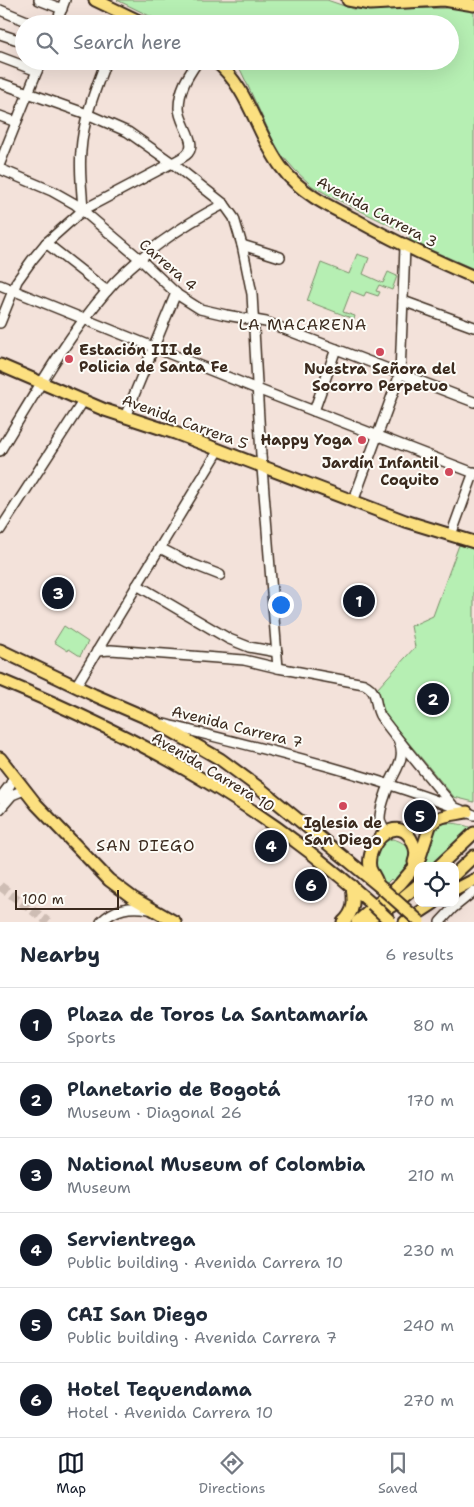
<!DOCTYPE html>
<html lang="en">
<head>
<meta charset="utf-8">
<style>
  :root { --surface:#fff; --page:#f2f2f3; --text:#1f2937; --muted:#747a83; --line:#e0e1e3; --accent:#111827 }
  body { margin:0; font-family:"Shantell Sans",sans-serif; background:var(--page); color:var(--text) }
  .controls { position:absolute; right:15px; bottom:15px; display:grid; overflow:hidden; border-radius:10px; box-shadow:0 5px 20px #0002 }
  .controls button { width:45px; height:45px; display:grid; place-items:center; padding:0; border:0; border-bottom:1px solid var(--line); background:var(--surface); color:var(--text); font:25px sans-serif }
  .scale { position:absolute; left:15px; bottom:12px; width:104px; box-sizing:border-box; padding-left:5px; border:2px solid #3b2a1e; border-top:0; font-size:14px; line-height:18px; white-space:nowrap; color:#3b2a1e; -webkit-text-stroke:4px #fdfcf7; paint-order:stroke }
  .you { position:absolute; left:280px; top:604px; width:18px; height:18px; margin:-12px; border:4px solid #fff; border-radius:50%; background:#1a73e8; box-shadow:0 0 0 8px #1a73e833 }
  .badge { display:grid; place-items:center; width:32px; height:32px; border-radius:50%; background:var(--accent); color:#fff; font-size:16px; font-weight:700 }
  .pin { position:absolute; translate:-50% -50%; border:2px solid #fff; box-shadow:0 1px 5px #0006 }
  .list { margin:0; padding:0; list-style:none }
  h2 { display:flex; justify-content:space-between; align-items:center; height:65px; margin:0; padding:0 20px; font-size:21px }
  h2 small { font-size:16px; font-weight:400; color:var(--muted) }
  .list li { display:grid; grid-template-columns:32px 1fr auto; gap:15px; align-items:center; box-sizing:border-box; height:75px; padding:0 20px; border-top:1px solid var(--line) }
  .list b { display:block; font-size:19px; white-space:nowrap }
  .list p { margin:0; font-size:16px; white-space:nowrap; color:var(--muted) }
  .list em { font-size:16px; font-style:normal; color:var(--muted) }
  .icon { flex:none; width:28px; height:28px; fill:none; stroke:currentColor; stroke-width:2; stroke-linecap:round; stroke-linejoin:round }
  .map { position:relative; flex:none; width:474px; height:922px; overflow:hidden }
  .search { position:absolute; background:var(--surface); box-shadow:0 5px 20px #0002; left:15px; right:15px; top:15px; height:55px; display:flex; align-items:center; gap:12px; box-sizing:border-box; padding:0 18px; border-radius:28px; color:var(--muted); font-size:19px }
  .sheet { height:515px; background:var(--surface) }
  nav { display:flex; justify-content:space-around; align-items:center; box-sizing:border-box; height:70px; border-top:1px solid var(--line); background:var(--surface); font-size:14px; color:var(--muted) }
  nav a { display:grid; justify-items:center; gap:2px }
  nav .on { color:var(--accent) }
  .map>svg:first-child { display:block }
  .green { fill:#b6efb3; stroke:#788c68 }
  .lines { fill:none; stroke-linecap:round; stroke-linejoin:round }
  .minor-tunnel { stroke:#cebdb4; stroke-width:9; stroke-dasharray:9 4.5; stroke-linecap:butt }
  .minor-casing { stroke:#3b2a1e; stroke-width:12 }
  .major-casing { stroke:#3b2a1e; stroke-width:15 }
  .minor { stroke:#fdfcf7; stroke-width:9 }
  .major { stroke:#fce080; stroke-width:11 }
  .major-bridge-casing { stroke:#3b2a1e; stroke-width:15; stroke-linecap:butt }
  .major-bridge { stroke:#fce080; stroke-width:11 }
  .poi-dot { fill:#d1495b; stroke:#fdfcf7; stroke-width:2 }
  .labels { text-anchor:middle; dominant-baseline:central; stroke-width:4; stroke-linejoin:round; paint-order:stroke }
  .street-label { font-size:15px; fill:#3b2a1e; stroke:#fdfcf7 }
  .poi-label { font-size:15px; font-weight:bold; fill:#3b2a1e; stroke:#fdfcf7 }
  .neighbourhood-label { font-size:16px; letter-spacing:1px; fill:#3b2a1e; stroke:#fdfcf7 }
</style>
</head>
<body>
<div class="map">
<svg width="474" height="922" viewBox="0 0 474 922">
  <rect width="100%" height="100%" fill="#f3e2da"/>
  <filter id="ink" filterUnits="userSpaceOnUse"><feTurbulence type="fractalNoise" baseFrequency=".02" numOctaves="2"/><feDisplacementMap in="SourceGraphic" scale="10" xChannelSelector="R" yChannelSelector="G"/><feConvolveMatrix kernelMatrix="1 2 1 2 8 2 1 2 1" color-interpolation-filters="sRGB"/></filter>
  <g filter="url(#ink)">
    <g class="green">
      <polygon points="117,0 327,0 353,9 463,8 474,11 474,269 411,241 408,234 336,199 312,186 295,170 281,154 273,140 241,71 229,61 450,61 450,24 166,24"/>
      <polygon points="357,254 369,258 363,274 383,283 388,272 397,276 392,290 379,285 376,291 380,292 378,296 366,292 364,296 351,291 343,312 355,316 354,319 307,301 321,263 349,274"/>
      <polygon points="459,545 474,549 474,802 454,797 382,711 377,689 415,647 411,626 433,616"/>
      <polygon points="64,626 88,642 80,656 69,649 68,651 54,642"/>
      <path d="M 441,822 L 442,824 C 453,822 461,824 472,828 L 468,835 L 436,866 L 420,866 L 434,827 Z"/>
      <path d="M 392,839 C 405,841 414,851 409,865 C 407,872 400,879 397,885 L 391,879 L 386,884 C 384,881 380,878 378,874 C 370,860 377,843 392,839 Z"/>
    </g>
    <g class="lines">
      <polyline class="minor-tunnel" points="0,886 48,922"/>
      <defs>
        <g id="minor">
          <polyline points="39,0 62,9"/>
          <polyline points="0,10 34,24"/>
          <polyline points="56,24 65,0"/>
          <polyline points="0,34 24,42"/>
          <polyline points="0,57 37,71"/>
          <polyline points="0,83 87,114 128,132 172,163 224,204 234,218 242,245 252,294 261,455 278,668"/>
          <polyline points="0,116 16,122"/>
          <polyline points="0,163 41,61"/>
          <polyline points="0,169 52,191 75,204 140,259 178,295 200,309 226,315 266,322 474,402"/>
          <path d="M 83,210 C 82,190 79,170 81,151 C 83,120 95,91 106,61"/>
          <polyline points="46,243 107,291"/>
          <polyline points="242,245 280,257"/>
          <polyline points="0,285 257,389 474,473"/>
          <polyline points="403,301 474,327"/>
          <path d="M 0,323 L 17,281 L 32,260 L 46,243 L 83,210 L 172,163 C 176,161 182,158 186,155 C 200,144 179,124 179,108 C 179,89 188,76 198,61"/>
          <polyline points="314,411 336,349"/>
          <polyline points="125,417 176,293"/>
          <path d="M 0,451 C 33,397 64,341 106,292 C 136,257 182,225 224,204"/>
          <polyline points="353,502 400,374 405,247"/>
          <polyline points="0,530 84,400"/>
          <polyline points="451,535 474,472"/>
          <polyline points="160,548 187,562 220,575"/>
          <polyline points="137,585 229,639 249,647 277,652"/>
          <path d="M 97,651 L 111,650 L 244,660 L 278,668 L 364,684 C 380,692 373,705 381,717 C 404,748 429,777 454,807"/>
          <polyline points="76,686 219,450"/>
          <path d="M 164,724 C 269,750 374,775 474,815"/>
          <polyline points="0,798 10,785 14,776"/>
          <polyline points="0,809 12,795 24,790"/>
          <path d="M 386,833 C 383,828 380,823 380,818 C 380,809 386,792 390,783 C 396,769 406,758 399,742"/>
          <path d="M 101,922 C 115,908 130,906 149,909"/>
          <polyline points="440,922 453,908 474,891"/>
        </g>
        <g id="major">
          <polyline points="95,0 145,24"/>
          <polyline points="348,0 370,4 444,0 474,5"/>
          <path d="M 215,61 C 249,88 256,133 281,167 C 300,193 330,207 358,221 C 396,242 434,260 474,277"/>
          <polyline points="0,365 105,410 175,433 405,521 474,542"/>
          <polyline points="0,650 94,695 154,721 220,759 262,790 384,890"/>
          <path d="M 0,680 C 75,711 151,747 220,790 C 274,823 325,862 372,904"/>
          <polyline points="0,758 36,804 109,880 133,898 175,922"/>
          <polyline points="439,866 474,833"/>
          <polyline points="455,874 474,856"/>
          <path d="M 377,882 C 375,877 372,873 370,868 C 365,842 400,811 413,843 C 416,849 417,855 414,862"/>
          <polyline points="455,890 474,880"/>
          <path d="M 343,922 C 355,911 354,901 352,886"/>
          <path d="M 357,922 L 400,884 L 418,863 L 430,826 C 438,814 454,815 467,812"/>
          <polyline points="364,922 395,904 418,885"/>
          <polyline points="405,922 434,903"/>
        </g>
      </defs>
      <use href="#minor" class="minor-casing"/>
      <use href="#major" class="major-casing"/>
      <use href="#minor" class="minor"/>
      <use href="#major" class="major"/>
      <defs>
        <g id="major-bridge">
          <polyline points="384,890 419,921"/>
          <polyline points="372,904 391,922"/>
        </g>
      </defs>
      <use href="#major-bridge" class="major-bridge-casing"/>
      <use href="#major-bridge" class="major-bridge"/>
    </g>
  </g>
  <g class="poi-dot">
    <circle cx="380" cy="352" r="5"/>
    <circle cx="69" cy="359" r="5"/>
    <circle cx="362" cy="440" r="5"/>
    <circle cx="449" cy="472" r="5"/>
    <circle cx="343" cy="806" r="5"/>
  </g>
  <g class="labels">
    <g class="street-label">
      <text transform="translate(377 212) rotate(28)">Avenida Carrera 3</text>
      <text transform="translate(168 265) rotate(41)">Carrera 4</text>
      <text transform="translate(185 422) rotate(20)">Avenida Carrera 5</text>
      <text transform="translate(237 727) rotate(14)">Avenida Carrera 7</text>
      <text transform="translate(213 772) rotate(31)">Avenida Carrera 10</text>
    </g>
    <g class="poi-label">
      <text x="79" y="350" text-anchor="start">Estación III de<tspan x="79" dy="17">Policia de Santa Fe</tspan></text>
      <text x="380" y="369">Nuestra Señora del<tspan x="380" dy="17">Socorro Perpetuo</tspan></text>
      <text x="352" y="440" text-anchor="end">Happy Yoga</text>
      <text x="439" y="463" text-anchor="end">Jardín Infantil<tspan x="439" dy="17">Coquito</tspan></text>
      <text x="343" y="823">Iglesia de<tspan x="343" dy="17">San Diego</tspan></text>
    </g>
    <g class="neighbourhood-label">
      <text x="303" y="324">LA MACARENA</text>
      <text x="146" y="845">SAN DIEGO</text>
    </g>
  </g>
</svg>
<div class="controls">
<button><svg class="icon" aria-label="locate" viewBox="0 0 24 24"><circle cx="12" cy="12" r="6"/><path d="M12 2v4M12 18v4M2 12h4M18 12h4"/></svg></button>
</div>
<div class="scale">100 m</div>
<div class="you"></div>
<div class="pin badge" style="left:359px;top:601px">1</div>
<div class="pin badge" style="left:433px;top:699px">2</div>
<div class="pin badge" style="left:58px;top:593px">3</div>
<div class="pin badge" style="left:271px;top:846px">4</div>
<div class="pin badge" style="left:420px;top:816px">5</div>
<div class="pin badge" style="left:311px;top:885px">6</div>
<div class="search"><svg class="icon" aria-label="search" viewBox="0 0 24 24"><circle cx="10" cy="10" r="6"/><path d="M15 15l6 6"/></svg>Search here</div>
</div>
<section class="sheet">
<h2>Nearby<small>6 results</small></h2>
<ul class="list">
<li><span class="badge">1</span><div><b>Plaza de Toros La Santamaría</b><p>Sports</p></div><em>80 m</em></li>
<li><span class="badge">2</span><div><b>Planetario de Bogotá</b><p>Museum · Diagonal 26</p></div><em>170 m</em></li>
<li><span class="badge">3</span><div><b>National Museum of Colombia</b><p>Museum</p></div><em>210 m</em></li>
<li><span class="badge">4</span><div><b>Servientrega</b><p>Public building · Avenida Carrera 10</p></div><em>230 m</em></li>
<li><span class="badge">5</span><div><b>CAI San Diego</b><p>Public building · Avenida Carrera 7</p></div><em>240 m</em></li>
<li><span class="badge">6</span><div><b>Hotel Tequendama</b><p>Hotel · Avenida Carrera 10</p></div><em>270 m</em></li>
</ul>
</section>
<nav>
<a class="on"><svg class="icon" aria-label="map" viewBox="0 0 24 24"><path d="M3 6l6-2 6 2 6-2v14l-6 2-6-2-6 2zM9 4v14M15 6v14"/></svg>Map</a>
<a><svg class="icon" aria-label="directions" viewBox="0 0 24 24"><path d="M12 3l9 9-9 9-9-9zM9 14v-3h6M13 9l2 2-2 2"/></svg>Directions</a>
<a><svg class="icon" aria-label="saved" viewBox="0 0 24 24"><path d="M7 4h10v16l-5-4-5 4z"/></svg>Saved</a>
</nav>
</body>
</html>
